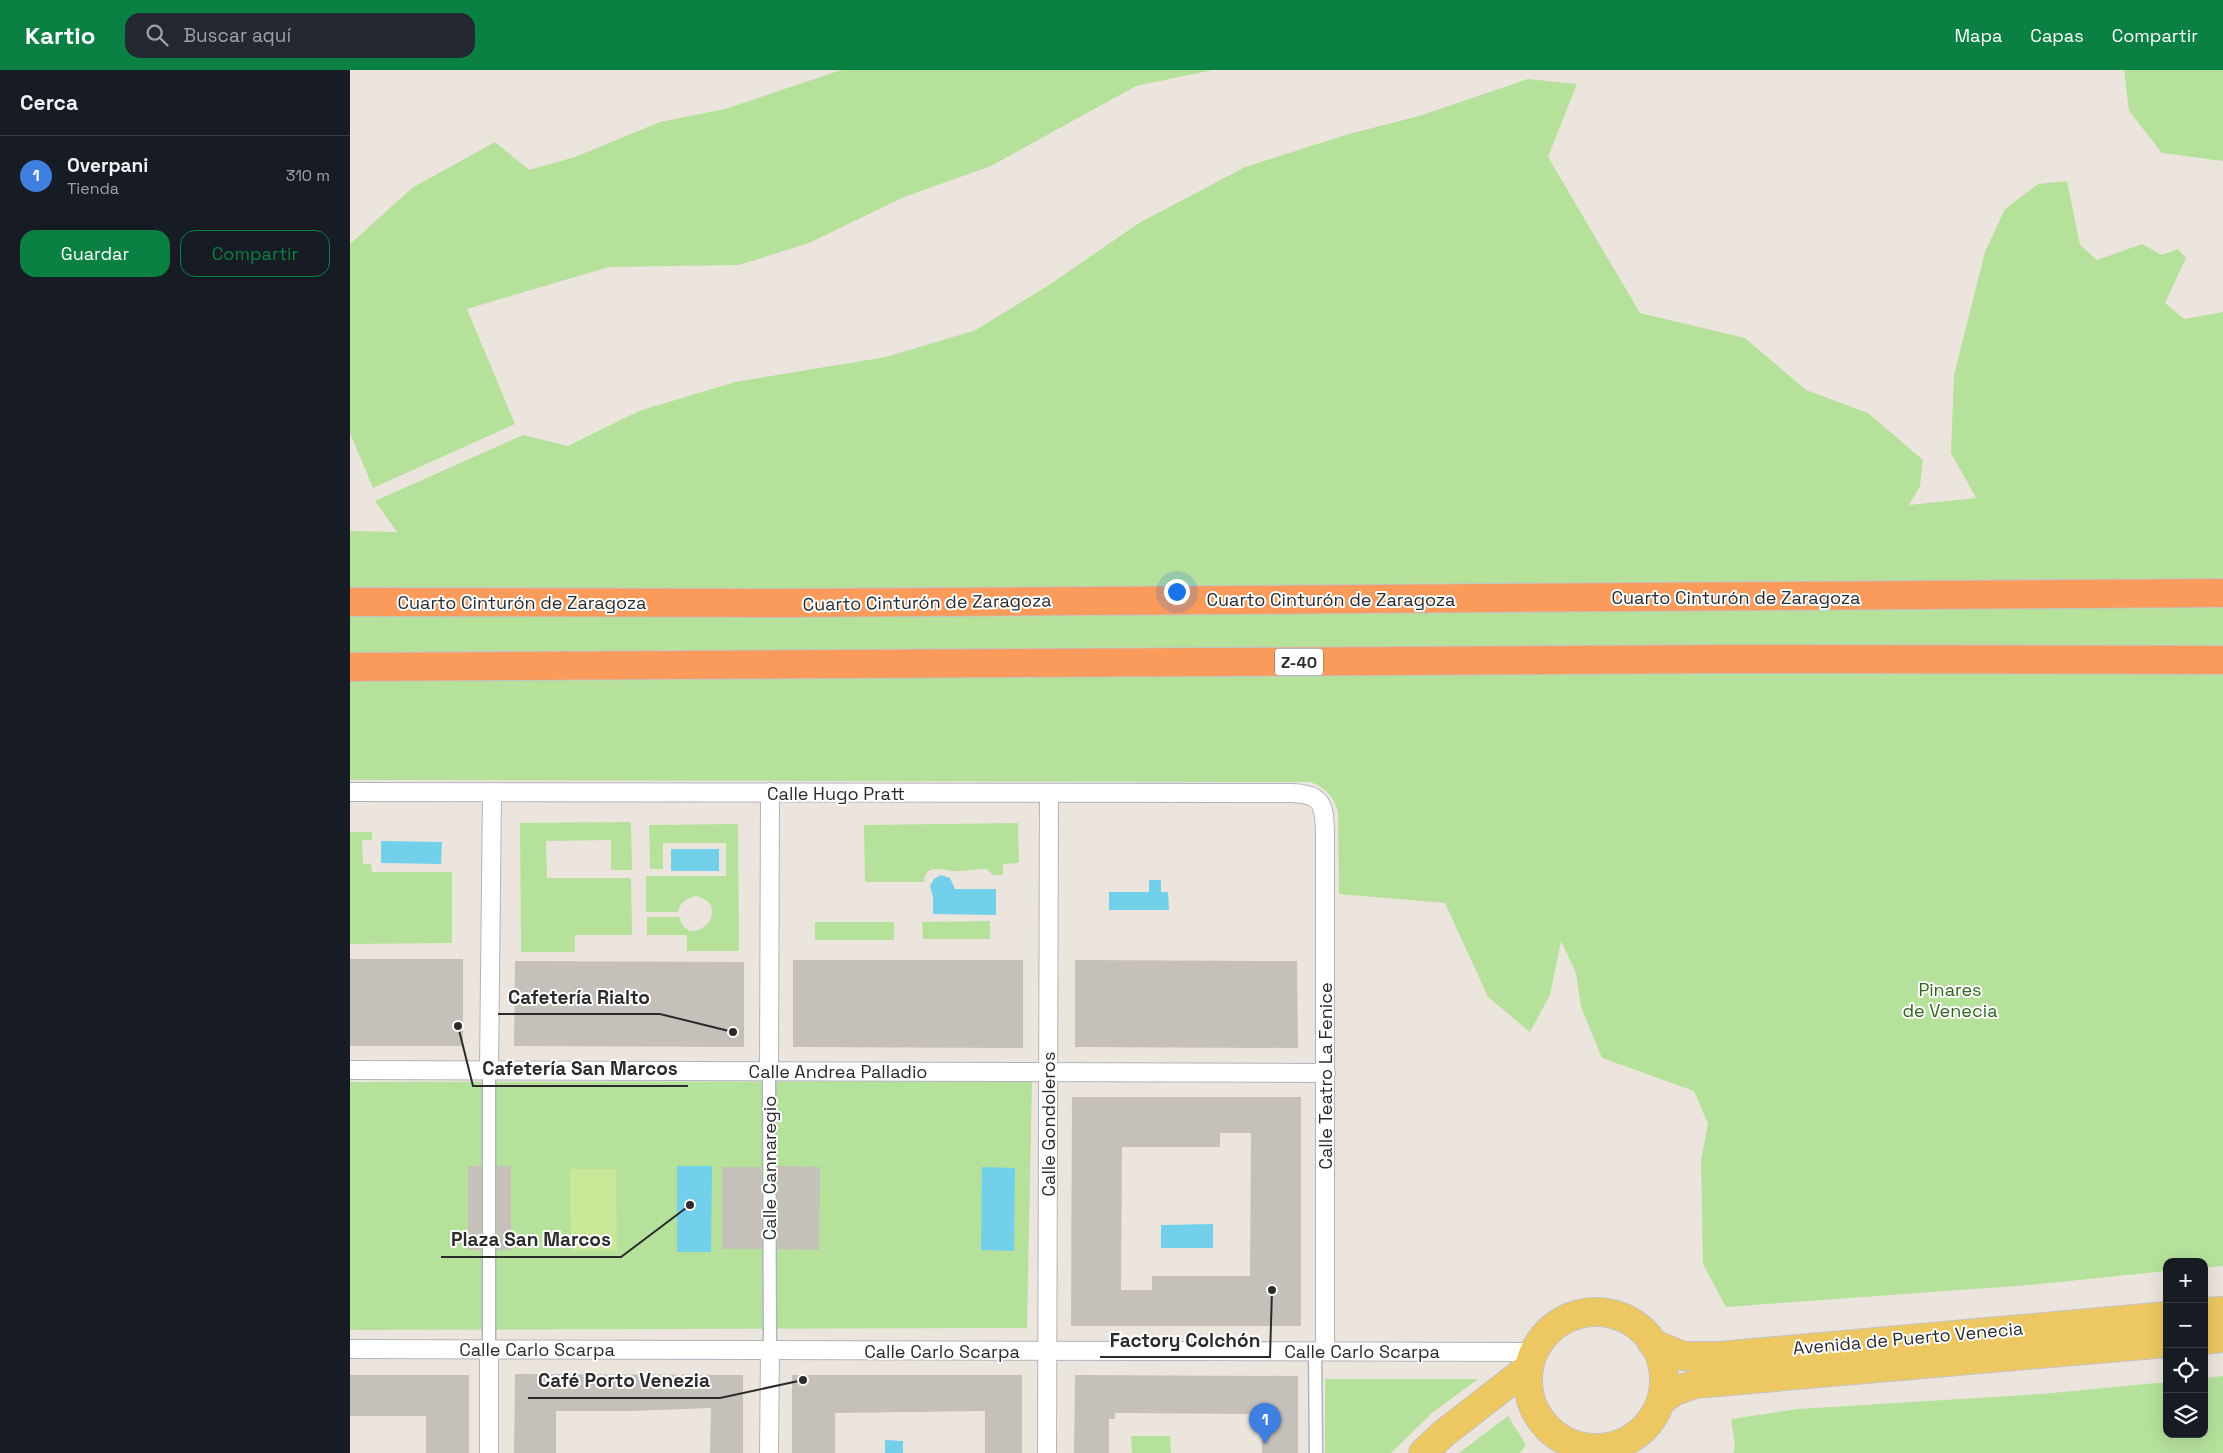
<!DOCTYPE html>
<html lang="es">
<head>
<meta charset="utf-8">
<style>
  :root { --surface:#171b24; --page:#242831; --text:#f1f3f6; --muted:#9ea1a6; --line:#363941; --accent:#0b8043 }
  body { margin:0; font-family:"Space Grotesk",sans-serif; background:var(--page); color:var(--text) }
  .controls { position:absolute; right:15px; bottom:15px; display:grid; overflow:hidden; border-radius:10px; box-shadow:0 5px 20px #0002 }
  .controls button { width:45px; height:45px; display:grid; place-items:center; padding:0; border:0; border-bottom:1px solid var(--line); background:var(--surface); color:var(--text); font:25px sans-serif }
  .you { position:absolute; left:826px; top:521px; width:18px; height:18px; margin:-12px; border:4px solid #fff; border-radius:50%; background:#1a73e8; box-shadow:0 0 0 8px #1a73e833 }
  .badge { display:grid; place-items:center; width:32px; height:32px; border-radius:50%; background:var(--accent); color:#fff; font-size:16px; font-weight:700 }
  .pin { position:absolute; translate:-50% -41px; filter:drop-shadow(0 1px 2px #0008) }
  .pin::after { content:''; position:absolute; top:26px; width:18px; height:15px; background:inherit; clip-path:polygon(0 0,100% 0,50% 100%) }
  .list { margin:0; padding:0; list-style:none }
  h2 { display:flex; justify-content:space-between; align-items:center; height:65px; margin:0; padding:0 20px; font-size:21px }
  h2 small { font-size:16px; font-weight:400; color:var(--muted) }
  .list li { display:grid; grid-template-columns:32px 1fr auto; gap:15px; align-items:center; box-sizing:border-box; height:80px; padding:0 20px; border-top:1px solid var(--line) }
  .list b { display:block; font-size:19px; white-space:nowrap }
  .list p { margin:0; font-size:16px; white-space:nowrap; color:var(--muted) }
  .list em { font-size:16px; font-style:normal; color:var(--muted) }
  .actions { display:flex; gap:10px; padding:15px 20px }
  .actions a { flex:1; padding:11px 0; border:1px solid var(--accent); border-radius:15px; text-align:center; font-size:18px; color:var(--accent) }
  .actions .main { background:var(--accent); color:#fff }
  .icon { flex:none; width:28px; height:28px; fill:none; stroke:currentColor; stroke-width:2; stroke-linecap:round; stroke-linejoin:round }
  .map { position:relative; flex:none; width:1873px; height:1383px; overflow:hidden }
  header { display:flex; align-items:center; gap:30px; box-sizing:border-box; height:70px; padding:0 25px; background:var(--accent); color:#fff }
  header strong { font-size:24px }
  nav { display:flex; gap:28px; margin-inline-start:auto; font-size:18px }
  .search { width:350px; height:45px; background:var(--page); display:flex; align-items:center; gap:12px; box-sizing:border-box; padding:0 18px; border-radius:15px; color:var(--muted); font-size:19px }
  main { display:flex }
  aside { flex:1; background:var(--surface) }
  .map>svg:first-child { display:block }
  .green { fill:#b6e19b }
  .pitch { fill:#c9e897 }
  .water { fill:#73d0eb }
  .building { fill:#c5c0b9; fill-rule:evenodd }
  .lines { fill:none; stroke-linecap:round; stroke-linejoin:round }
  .pedestrian-casing { stroke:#b1b4be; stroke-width:15 }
  .minor-casing { stroke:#b1b4be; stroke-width:20 }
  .primary-casing { stroke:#c4c4c4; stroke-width:30 }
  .motorway-casing { stroke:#c4c4c4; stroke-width:30 }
  .pedestrian { stroke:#fff; stroke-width:12 }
  .minor { stroke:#fff; stroke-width:18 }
  .primary { stroke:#edc762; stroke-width:28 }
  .motorway { stroke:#fa9a5b; stroke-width:28 }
  .labels { text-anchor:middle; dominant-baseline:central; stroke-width:4; stroke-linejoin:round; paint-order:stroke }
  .shield { fill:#fff; stroke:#6b6b6b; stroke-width:1 }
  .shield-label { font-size:16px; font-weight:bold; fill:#2b2b2b }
  .street-label { font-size:18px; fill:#2b2b2b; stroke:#fff }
  .park-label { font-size:18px; fill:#2f661c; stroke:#fff }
  .leader { fill:none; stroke:#2b2b2b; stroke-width:2 }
  .callout-dot { fill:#2b2b2b; stroke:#fff; stroke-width:2 }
  .callout-label { font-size:19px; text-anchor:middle; font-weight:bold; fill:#2b2b2b; stroke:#fff; stroke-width:4; stroke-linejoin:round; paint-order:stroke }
</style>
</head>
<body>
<header>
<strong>Kartio</strong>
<div class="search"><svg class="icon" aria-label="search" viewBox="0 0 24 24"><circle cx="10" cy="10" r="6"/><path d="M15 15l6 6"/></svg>Buscar aquí</div>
<nav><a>Mapa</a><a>Capas</a><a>Compartir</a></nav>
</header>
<main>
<aside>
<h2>Cerca<small></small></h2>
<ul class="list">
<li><span class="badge" style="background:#3f7fe0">1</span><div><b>Overpani</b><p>Tienda</p></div><em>310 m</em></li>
</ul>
<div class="actions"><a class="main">Guardar</a><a>Compartir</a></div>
</aside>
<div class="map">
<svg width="1873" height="1383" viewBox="0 0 1873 1383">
  <rect width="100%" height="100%" fill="#ece5dd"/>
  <g class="green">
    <polygon points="491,0 863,0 786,16 641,96 554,127 459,173 389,195 259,197 117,239 165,354 23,418 0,363 0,174 62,118 145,72 179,100 225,87 310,52 375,39"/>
    <polygon points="1774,0 1873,0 1873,91 1812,83 1779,41"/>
    <path d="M 1178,9 L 1227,14 L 1198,87 L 1290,243 L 1395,268 L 1456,320 L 1518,343 L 1573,390 L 1570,416 L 1559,435 L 1626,428 L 1601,383 L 1604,305 L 1635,182 L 1655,139 L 1688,114 L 1717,111 L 1730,175 L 1747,190 L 1792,174 L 1812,185 L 1828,179 L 1836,188 L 1815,233 L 1834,249 L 1873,242 L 1873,1196 L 1854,1198 L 1854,1192 L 1817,1192 L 1817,1201 L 1679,1215 L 1376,1237 L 1353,1194 L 1351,1090 L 1358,1054 L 1344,1021 L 1252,988 L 1231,937 L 1226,903 L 1211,871 L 1200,925 L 1180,962 L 1138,927 L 1095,833 L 989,824 L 988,742 C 984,727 975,717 960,712 L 0,710 L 0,461 L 47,462 L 25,431 L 173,365 L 218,376 L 289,341 L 385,312 L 536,287 L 626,260 L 699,215 L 789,153 L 895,97 L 999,64 L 1069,46 Z"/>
    <polygon points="281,752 282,800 261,800 261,770 196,771 197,808 281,808 282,865 225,865 225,882 171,882 170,753"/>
    <path d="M 668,753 L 669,793 L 653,794 L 653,805 L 643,805 L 637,799 C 626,799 613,802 601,801 C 590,799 575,795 574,812 L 515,812 L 514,755 Z"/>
    <path d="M 388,754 L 389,881 L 337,881 L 337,865 L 297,865 L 297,847 L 329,847 C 339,884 387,837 346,826 C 337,828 330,832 328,842 L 296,842 L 296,806 L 376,806 L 376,773 L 313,773 L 313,799 L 300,799 L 299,755 Z"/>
    <polygon points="0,762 22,762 22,770 12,770 13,794 21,794 22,802 102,802 102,873 0,874"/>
    <polygon points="640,851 640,869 573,869 572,852"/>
    <rect x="465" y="852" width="79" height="18"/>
    <polygon points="682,1011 677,1258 0,1260 0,1012"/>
    <polygon points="1873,1306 1873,1383 1383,1383 1385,1376 1381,1349 1448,1339 1691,1324 1817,1312 1817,1364 1854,1364 1854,1308"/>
    <polygon points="975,1309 1128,1309 1082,1343 1041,1383 975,1383"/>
    <polygon points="1158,1346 1176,1375 1170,1383 1109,1383"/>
    <polygon points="781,1366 820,1366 821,1383 782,1383"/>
  </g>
  <polygon class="pitch" points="220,1099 266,1099 267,1181 221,1181"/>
  <g class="water">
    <polygon points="31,771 92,772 91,794 31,793"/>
    <rect x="321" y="779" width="48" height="22"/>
    <polygon points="591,805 600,808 605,819 646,819 646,845 583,844 583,827 580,816 584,809"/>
    <polygon points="799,810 811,810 811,822 818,822 819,840 759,840 759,822 799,822"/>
    <polygon points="327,1096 362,1096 361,1182 327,1182"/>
    <polygon points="632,1097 665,1098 664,1181 631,1180"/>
    <polygon points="863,1154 863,1178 811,1178 811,1155"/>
    <polygon points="535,1370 553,1371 553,1383 535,1383"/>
  </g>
  <g class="building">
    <rect x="0" y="889" width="113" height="87"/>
    <polygon points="443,890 673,890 673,978 443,977"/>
    <polygon points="725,890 947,891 948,978 725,977"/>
    <polygon points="165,891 394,892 394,977 164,976"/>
    <path d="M 722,1027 L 951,1027 L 951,1256 L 721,1256 ZM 870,1063 L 901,1063 L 900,1206 L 802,1206 L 802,1220 L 771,1220 L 772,1077 L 870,1077 Z"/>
    <rect x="118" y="1096" width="13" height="84"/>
    <rect x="147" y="1096" width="14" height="84"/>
    <polygon points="427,1096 470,1097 469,1180 428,1179"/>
    <polygon points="372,1097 411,1097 412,1179 372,1179"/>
    <polygon points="165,1304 393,1305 393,1383 360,1383 361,1338 281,1341 206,1341 206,1383 164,1383"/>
    <polygon points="0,1305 119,1305 119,1383 76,1383 76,1346 0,1346"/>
    <polygon points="442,1305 672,1305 672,1383 635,1383 635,1341 485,1343 485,1383 442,1383"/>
    <polygon points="725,1305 948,1306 948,1383 912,1383 912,1349 906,1349 906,1344 765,1343 765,1349 759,1349 759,1383 724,1383"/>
  </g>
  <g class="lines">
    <defs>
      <g id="pedestrian">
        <polyline points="139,1000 139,1279"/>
        <polyline points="419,1001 420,1280"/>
        <polyline points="965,1281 966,1383"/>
      </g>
      <g id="minor">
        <path d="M 0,722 L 940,723 C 971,724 974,732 975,761 L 975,1281"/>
        <polyline points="0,1000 976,1003"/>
        <polyline points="139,1000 142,722"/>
        <polyline points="419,1001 420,722"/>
        <polyline points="0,1279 1183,1282"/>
        <polyline points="139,1383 139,1279"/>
        <polyline points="419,1383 420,1280"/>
        <polyline points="697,1383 699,724"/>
      </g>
      <g id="primary">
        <polyline points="1854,1242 1873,1241"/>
        <circle cx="1246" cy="1310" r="68"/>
        <polyline points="1854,1270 1873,1268"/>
        <polyline points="1302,1273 1333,1286 1369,1286 1817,1246"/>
        <polyline points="1312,1330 1325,1321 1345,1314 1817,1273"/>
        <polyline points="1073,1383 1093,1364 1178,1298"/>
      </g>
      <g id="motorway">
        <polyline points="0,532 438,533 1873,523"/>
        <polyline points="0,597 1374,589 1873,590"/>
      </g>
    </defs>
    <use href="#pedestrian" class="pedestrian-casing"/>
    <use href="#minor" class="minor-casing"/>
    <use href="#primary" class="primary-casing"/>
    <use href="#motorway" class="motorway-casing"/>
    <use href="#pedestrian" class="pedestrian"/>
    <use href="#minor" class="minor"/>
    <use href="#primary" class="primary"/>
    <use href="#motorway" class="motorway"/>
  </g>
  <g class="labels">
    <rect class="shield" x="925" y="578.5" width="48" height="27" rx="4"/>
    <g class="shield-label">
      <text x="949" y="592">Z-40</text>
    </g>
    <g class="street-label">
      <text x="1386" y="527">Cuarto Cinturón de Zaragoza</text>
      <text x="981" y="529">Cuarto Cinturón de Zaragoza</text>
      <text x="172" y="532">Cuarto Cinturón de Zaragoza</text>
      <text transform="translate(577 532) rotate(-1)">Cuarto Cinturón de Zaragoza</text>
      <text x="486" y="723">Calle Hugo Pratt</text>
      <text x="488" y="1001">Calle Andrea Palladio</text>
      <text transform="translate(975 1006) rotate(-90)">Calle Teatro La Fenice</text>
      <text transform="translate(698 1054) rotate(-90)">Calle Gondoleros</text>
      <text transform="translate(419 1098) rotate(-90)">Calle Cannaregio</text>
      <text transform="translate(1558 1268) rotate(-5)">Avenida de Puerto Venecia</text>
      <text x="187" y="1279">Calle Carlo Scarpa</text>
      <text x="592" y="1281">Calle Carlo Scarpa</text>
      <text x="1012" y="1281">Calle Carlo Scarpa</text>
    </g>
    <g class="park-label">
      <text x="1600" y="919">Pinares<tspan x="1600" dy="21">de Venecia</tspan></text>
    </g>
  </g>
  <path class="leader" d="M383 962L310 944H148M108 956L123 1016H338M340 1135L271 1187H91M922 1220L920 1287H750M453 1310L370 1328H178"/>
  <g class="callout-dot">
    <circle cx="383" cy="962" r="5"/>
    <circle cx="108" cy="956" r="5"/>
    <circle cx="340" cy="1135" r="5"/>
    <circle cx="922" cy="1220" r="5"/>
    <circle cx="453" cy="1310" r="5"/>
  </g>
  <g class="callout-label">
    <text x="229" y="934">Cafetería Rialto</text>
    <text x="230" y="1005">Cafetería San Marcos</text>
    <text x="181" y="1176">Plaza San Marcos</text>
    <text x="835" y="1277">Factory Colchón</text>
    <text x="274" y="1317">Café Porto Venezia</text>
  </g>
</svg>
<div class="controls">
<button>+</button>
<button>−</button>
<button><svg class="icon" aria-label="locate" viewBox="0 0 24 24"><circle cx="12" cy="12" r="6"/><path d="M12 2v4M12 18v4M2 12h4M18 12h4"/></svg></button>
<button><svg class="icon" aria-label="layers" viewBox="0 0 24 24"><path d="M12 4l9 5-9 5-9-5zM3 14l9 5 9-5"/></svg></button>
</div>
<div class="you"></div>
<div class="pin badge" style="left:915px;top:1374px;background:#3f7fe0">1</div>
</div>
</main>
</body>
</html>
